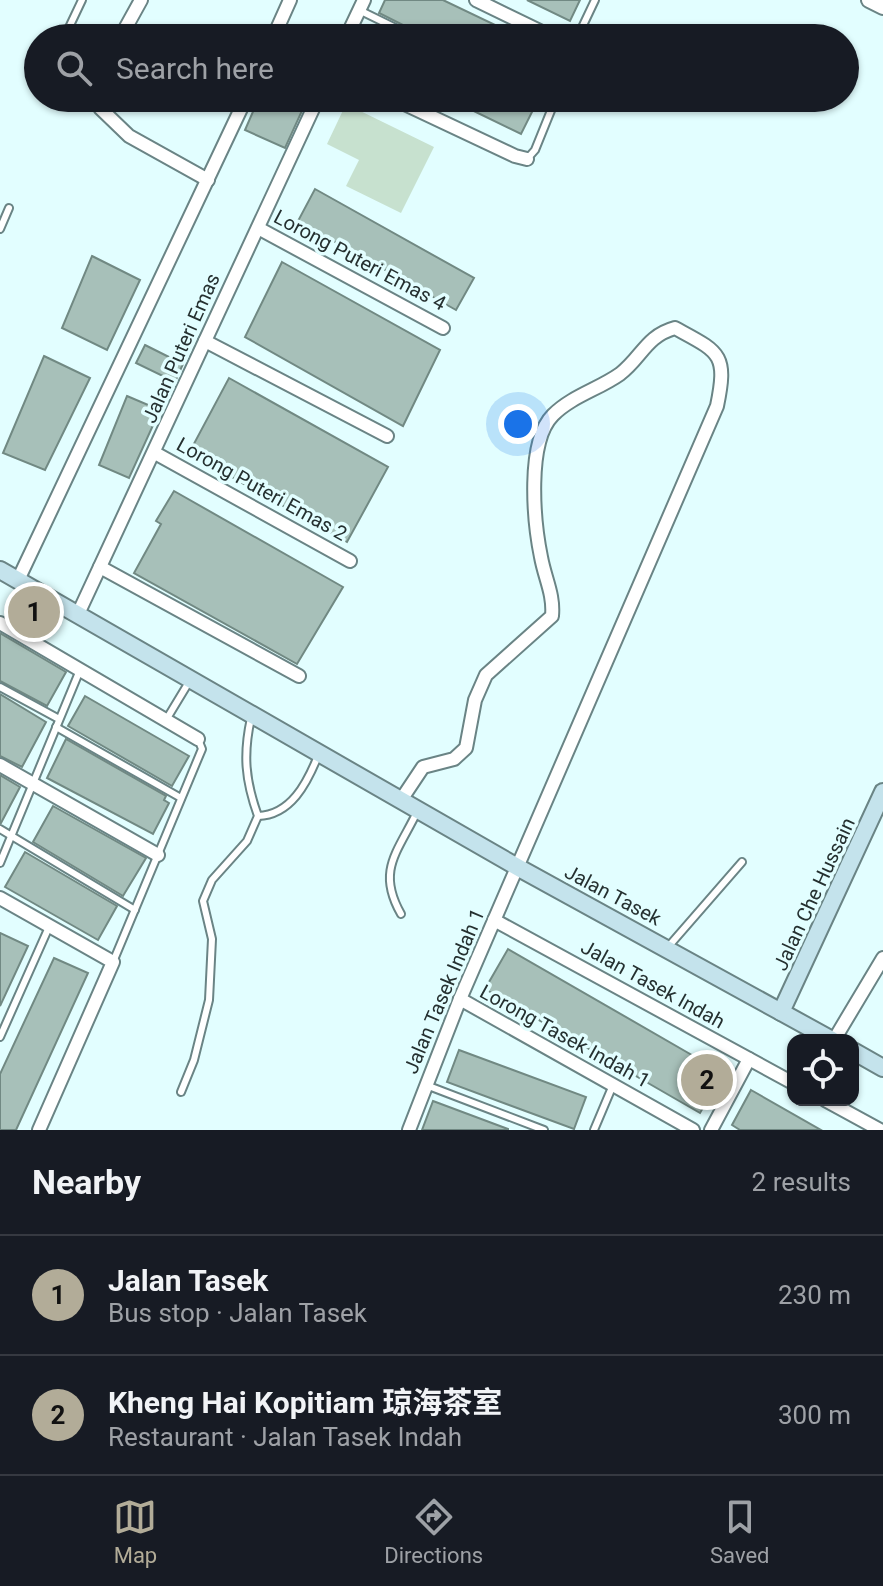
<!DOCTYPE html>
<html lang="en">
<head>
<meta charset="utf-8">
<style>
  :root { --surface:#171b24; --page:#242831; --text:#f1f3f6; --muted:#9ea1a6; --line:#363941; --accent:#b2ac98 }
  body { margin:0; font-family:Roboto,"Noto Sans SC",sans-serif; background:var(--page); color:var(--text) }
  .controls { position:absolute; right:24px; bottom:24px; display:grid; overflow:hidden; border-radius:16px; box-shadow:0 2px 6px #0004 }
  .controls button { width:72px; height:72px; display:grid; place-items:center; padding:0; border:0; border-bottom:2px solid var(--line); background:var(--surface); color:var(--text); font:40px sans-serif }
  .you { position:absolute; left:518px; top:424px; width:28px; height:28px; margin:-20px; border:6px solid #fff; border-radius:50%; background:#1a73e8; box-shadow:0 0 0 12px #1a73e833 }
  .badge { display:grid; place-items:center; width:52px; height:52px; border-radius:50%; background:var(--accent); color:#111; font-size:26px; font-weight:700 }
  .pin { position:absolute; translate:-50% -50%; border:4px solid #fff; box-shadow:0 2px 8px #0006 }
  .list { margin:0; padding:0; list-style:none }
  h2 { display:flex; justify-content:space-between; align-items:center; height:104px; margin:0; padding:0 32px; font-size:34px }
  h2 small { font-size:26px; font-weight:400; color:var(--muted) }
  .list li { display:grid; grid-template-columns:52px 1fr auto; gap:24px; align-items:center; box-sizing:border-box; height:120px; padding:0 32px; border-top:2px solid var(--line) }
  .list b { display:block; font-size:30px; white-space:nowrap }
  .list p { margin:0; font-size:26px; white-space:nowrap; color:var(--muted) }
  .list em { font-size:26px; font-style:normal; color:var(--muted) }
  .icon { flex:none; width:44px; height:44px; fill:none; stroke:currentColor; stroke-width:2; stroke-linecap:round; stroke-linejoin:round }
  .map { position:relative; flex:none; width:883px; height:1130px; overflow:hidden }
  .search { position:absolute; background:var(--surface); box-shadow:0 2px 6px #0004; left:24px; right:24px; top:24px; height:88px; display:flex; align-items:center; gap:20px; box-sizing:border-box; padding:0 28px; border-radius:44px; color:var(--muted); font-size:30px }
  .sheet { height:344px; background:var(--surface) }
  nav { display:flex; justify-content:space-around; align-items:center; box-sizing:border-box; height:112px; border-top:2px solid var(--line); background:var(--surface); font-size:22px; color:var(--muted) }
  nav a { display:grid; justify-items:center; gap:4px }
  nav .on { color:var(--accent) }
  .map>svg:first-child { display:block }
  .green { fill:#c7e1cf }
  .building { fill:#a7c0b9; stroke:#718983; stroke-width:2 }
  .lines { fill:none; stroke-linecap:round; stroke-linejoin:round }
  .service-casing { stroke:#6a8485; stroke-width:10 }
  .minor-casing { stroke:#6a8485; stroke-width:16 }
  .tertiary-casing { stroke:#6a8485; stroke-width:18 }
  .secondary-casing { stroke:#6a8485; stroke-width:20 }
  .service { stroke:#fff; stroke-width:6 }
  .minor { stroke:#fff; stroke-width:12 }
  .tertiary { stroke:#fff; stroke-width:14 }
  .secondary { stroke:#c4e3ec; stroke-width:16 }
  .labels { text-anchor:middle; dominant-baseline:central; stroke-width:7; stroke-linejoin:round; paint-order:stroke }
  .street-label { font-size:20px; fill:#253030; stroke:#e2feff }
</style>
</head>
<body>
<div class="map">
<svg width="883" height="1130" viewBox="0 0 883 1130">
  <rect width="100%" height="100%" fill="#e2feff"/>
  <polygon class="green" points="346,104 434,147 401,213 346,186 359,160 327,144"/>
  <g class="building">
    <polygon points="385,0 443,0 522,38 422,38 419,33 379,13"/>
    <polygon points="527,0 580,0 570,21"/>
    <polygon points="259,98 298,98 306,102 285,148 245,130"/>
    <polygon points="447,98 524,98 536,104 521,134"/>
    <polygon points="315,189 474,278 456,310 298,221"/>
    <polygon points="92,256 140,280 107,350 62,328"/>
    <polygon points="282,262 440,350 403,426 245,337"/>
    <polygon points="145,345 183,364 175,382 136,363"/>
    <polygon points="44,356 90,378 45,470 3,453"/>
    <polygon points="229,378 388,467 347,542 189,453"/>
    <polygon points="127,396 160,410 129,478 99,465"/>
    <polygon points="174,491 343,587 297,664 134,573 161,524 156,521"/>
    <polygon points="0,633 66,672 47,706 0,681"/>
    <polygon points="0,694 46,722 22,767 0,756"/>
    <polygon points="85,696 189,756 172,786 68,726"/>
    <polygon points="66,739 166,796 164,800 169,803 153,834 47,778"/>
    <polygon points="0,775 20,787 1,823 0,823"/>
    <polygon points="53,806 146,858 123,896 33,842"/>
    <polygon points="25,852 117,906 98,940 5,887"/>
    <polygon points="0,933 28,946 0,1006"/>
    <polygon points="508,949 723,1073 700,1113 485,989"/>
    <polygon points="54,958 88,973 16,1130 0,1130 0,1074"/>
    <polygon points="459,1050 586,1097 574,1129 447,1082"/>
    <polygon points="751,1090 821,1130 740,1130 732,1125"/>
    <polygon points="433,1101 508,1129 508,1130 422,1130"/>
  </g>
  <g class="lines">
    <defs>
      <g id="service">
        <polyline points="359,10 416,38"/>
        <polyline points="64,38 82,0"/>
        <polyline points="577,38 595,0"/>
        <polyline points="527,159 535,150 552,108 541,98"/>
        <polyline points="0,229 9,208"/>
        <polyline points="0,687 59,719"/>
        <polyline points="166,720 189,682"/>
        <polyline points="56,727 181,798"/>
        <path d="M 258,816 C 291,815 307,783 318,756"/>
        <polyline points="0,829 135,910"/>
        <polyline points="0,863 80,670"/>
        <path d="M 401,914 C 376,870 398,852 418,810"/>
        <polyline points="668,947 742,862"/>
        <polyline points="113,962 202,749 198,739"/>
        <polyline points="0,1037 49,927"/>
        <polyline points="426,1085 544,1130"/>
        <path d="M 181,1092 L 194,1060 L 209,1000 L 212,939 L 203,901 L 212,880 L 247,841 L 258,816 C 245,780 243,754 251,718"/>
        <polyline points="594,1130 613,1085"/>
      </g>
      <g id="minor">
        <polyline points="476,0 554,38"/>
        <polyline points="120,38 141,0"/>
        <polyline points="273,38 290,0"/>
        <polyline points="346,38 364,0"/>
        <polyline points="100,98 100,108 129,136 208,180"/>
        <polyline points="392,98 515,156 527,159"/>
        <polyline points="258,228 443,328"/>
        <polyline points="205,341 387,436"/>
        <polyline points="155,453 350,561"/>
        <polyline points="100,567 299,676"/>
        <polyline points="18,580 246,98"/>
        <polyline points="78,614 318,98"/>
        <polyline points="0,623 198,739"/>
        <polyline points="0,765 158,855"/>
        <path d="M 401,800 L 423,767 L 454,759 L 466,748 L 475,700 L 486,675 L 552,616 C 554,594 545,579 541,557 C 534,523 526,442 553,415 C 572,396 599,389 620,374 C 642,357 646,336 675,328 C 719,352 728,353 717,406 L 460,999 L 409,1130"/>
        <polyline points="0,898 113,962 39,1130"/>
        <polyline points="494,920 793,1083"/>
        <polyline points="460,999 693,1130"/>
        <polyline points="834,1040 883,958"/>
        <polyline points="825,1100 880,1130"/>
        <polyline points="711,1130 749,1059"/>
      </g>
      <polyline id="tertiary" points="869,0 883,7"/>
      <g id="secondary">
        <polyline points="0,570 519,868 832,1040"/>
        <polyline points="781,1012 883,792"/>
        <polyline points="853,1051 883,1068"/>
      </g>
    </defs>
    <use href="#service" class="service-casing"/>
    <use href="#minor" class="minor-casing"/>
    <use href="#tertiary" class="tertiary-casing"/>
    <use href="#secondary" class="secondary-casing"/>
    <use href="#service" class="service"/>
    <use href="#minor" class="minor"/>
    <use href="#tertiary" class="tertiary"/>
    <use href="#secondary" class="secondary"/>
  </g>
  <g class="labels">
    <g class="street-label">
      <text transform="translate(360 260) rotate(28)">Lorong Puteri Emas 4</text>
      <text transform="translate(181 348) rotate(-66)">Jalan Puteri Emas</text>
      <text transform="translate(262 489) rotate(29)">Lorong Puteri Emas 2</text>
      <text transform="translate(814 894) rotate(-65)">Jalan Che Hussain</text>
      <text transform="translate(613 895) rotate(28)">Jalan Tasek</text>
      <text transform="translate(653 984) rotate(29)">Jalan Tasek Indah</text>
      <text transform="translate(444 991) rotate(-67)">Jalan Tasek Indah 1</text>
      <text transform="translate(565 1036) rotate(29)">Lorong Tasek Indah 1</text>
    </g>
  </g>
</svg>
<div class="controls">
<button><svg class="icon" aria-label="locate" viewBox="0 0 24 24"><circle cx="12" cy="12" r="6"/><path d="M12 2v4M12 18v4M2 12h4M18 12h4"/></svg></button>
</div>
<div class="you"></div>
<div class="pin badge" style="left:34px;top:612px">1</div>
<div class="pin badge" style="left:707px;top:1080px">2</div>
<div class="search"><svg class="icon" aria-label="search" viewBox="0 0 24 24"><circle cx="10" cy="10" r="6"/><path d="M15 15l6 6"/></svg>Search here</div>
</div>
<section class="sheet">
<h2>Nearby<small>2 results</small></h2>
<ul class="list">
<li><span class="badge">1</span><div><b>Jalan Tasek</b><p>Bus stop · Jalan Tasek</p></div><em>230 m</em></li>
<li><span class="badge">2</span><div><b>Kheng Hai Kopitiam 琼海茶室</b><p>Restaurant · Jalan Tasek Indah</p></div><em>300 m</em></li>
</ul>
</section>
<nav>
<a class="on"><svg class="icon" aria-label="map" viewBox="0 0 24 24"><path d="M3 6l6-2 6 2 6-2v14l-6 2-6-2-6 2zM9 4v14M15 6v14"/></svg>Map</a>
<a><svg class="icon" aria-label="directions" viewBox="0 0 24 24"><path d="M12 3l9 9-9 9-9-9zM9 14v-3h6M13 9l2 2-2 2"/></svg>Directions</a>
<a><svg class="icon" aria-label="saved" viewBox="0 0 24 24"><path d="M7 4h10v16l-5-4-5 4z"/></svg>Saved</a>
</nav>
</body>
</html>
